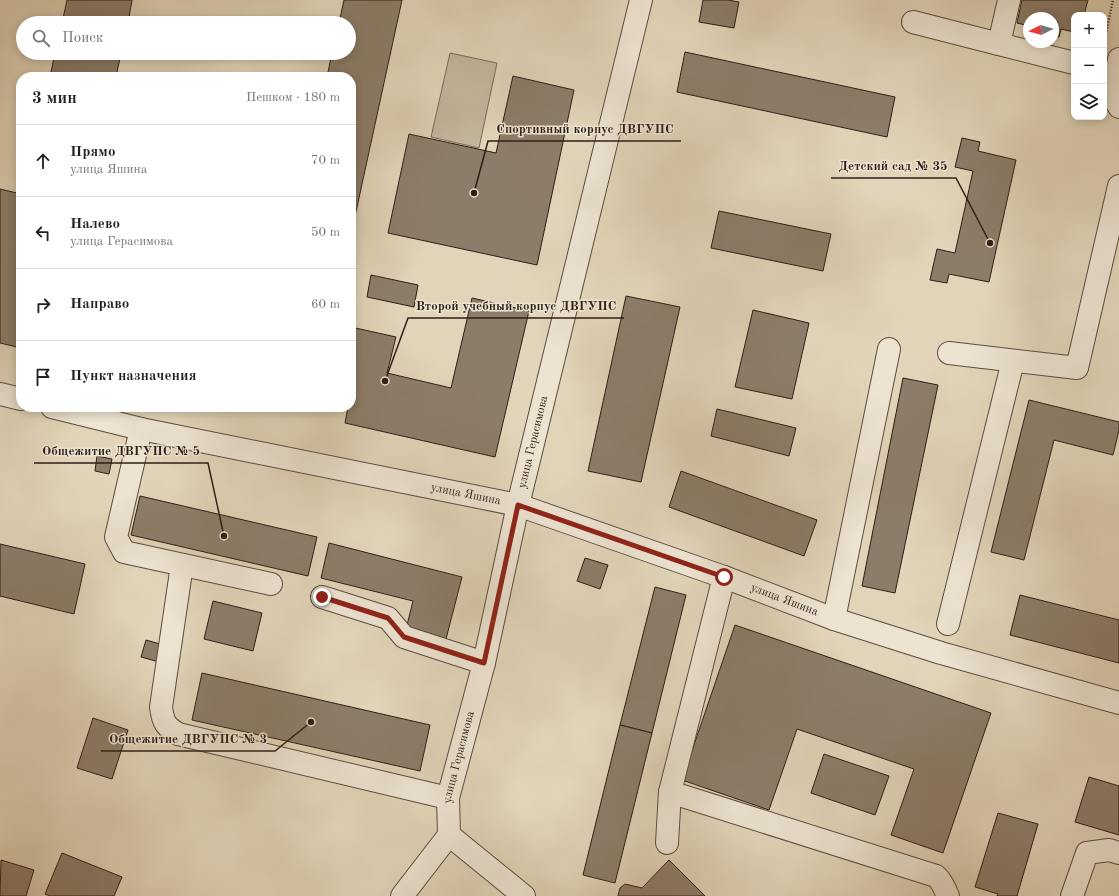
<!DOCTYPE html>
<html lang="ru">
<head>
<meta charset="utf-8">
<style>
  :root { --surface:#fff; --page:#f2f2f2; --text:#202124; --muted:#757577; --line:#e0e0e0 }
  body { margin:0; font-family:"Old Standard TT",serif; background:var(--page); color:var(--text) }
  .controls { position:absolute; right:12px; top:12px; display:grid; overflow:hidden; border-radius:8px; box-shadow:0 2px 10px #0003 }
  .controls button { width:36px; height:36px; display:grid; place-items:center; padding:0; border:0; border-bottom:1px solid var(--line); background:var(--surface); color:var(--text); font:20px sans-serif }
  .compass { position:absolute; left:1023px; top:12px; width:36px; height:36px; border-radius:50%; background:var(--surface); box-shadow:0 2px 10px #0003; rotate:265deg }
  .stop { position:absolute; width:12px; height:12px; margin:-9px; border:3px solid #8f2418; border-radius:50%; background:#fff }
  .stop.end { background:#8f2418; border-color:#fff; box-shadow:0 1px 4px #0008 }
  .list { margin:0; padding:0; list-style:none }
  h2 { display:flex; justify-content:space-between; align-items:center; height:52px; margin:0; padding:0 16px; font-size:17px }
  h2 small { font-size:13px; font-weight:400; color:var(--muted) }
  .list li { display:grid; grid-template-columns:26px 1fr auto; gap:12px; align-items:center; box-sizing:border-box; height:72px; padding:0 16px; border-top:1px solid var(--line) }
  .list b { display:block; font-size:15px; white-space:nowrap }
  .list p { margin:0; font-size:13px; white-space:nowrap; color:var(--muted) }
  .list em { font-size:13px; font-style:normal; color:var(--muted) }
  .icon { flex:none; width:22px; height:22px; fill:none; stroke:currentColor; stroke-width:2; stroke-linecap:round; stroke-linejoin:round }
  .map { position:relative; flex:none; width:1119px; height:896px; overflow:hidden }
  .search { position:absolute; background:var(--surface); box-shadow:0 2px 10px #0003; left:16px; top:16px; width:340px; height:44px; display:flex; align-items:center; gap:10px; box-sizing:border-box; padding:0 14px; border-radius:22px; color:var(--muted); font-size:15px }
  .panel { position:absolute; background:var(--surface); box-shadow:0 2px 10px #0003; left:16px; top:72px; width:340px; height:340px; border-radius:16px }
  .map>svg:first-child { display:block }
  .green { fill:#c3b59c; stroke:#796a59 }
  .building { fill:#8c7d6a; stroke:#2f1e16 }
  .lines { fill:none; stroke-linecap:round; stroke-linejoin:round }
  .minor-casing { stroke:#5c4c3e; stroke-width:24 }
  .path { stroke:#2f1e16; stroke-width:2.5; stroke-dasharray:1 2; stroke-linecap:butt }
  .minor { stroke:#ece3d1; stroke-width:22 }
  .route { stroke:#8f2418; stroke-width:5 }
  .labels { text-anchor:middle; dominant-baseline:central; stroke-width:3; stroke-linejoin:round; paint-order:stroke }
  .street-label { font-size:12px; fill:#2f1e16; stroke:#ece3d1 }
  .leader { fill:none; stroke:#2f1e16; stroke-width:1.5 }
  .callout-dot { fill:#2f1e16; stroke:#ece3d1; stroke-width:1.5 }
  .callout-label { font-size:13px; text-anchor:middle; font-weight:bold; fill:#2f1e16; stroke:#ece3d1; stroke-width:3; stroke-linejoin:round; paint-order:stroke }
</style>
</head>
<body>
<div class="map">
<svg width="1119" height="896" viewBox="0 0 1119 896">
  <rect width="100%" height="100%" fill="#e1d4b8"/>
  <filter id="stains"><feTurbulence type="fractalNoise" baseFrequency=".005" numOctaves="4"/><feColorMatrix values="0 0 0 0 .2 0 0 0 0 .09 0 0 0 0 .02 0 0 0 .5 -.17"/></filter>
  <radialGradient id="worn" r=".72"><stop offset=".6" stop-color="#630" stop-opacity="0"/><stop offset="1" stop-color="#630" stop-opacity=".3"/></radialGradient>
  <polygon class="green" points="450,53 497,63 479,148 431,137"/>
  <g class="building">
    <polygon points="67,0 132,0 128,23 62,23"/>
    <polygon points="344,0 402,0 352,230 351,230 351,77 327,77 332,53 349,53 349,23 339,23"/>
    <polygon points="703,0 728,0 739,2 734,28 699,22"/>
    <polygon points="1022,0 1088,0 1084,15 1074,15 1074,32 1061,29 1059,37 1053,36 1053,18 1029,18 1029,26 1017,23"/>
    <polygon points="685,52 895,97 887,137 677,92"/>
    <polygon points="55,53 121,53 116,77 50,77"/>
    <polygon points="513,76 574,90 537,265 388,233 409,134 496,153"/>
    <polygon points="962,138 980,142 978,151 1016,160 989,282 949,274 947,283 930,280 937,249 955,253 973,171 955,167"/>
    <polygon points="0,189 21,194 21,348 0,343"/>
    <polygon points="719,211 831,234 823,271 711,248"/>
    <polygon points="371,275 418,285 414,307 367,297"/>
    <polygon points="626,296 680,307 641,482 588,471"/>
    <polygon points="472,298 529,311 495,457 345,423 348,407 351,407 351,395 352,389 351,388 351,327 396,337 387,373 451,388"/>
    <polygon points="753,310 809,323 792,399 735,387"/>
    <polygon points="903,378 938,385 895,593 862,586"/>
    <polygon points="1029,400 1119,422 1119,430 1113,455 1054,440 1024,560 991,552"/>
    <polygon points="717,409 796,428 789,456 711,436"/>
    <polygon points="97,456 112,459 109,474 95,471"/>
    <polygon points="681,471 817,520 804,556 669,507"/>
    <polygon points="140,496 317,537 308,576 131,535"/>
    <polygon points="329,543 462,577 446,639 406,629 413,601 321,578"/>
    <polygon points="0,544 85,564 74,614 0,596"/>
    <polygon points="585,558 608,565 600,589 577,581"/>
    <polygon points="655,587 686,595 652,733 620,725"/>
    <polygon points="1020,595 1119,620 1119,663 1010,635"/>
    <polygon points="213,601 262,613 253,651 204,639"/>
    <polygon points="735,625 991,713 943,853 891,835 914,769 797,729 769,810 682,780"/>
    <polygon points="146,640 167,646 163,663 141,657"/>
    <polygon points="202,673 430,725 420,771 192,720"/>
    <polygon points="93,718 128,730 112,779 77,768"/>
    <polygon points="620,725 652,733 615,883 583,875"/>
    <polygon points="824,754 889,776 875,815 811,793"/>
    <polygon points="1089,777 1119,786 1119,835 1075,822"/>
    <polygon points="998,813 1038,824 1017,896 997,896 998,894 975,887"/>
    <polygon points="62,853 122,877 114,896 50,896 45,894"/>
    <polygon points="1,860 34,870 26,896 0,896"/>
    <polygon points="669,860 705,896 618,896 620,888 625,884 642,888"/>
  </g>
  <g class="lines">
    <defs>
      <g id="minor">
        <polyline points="1009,0 999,44 1074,63"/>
        <polyline points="913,22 999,44"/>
        <polyline points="1119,59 1114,88 1114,98 1119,107"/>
        <polyline points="949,353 1077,368 1119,186"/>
        <polyline points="0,394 21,399"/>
        <path id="s1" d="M 52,407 L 141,429 L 518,505 L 724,577 L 834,619 L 941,653 L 1119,703"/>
        <polyline points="141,429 116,537 124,552 271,584"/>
        <path d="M 182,565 L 161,707 C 163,722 165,726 178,734 L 448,798"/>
        <polyline points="322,597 388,618 404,637 484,663"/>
        <polyline points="834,619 889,349"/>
        <polyline points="948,624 1013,361"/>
        <path d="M 670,792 L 936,876 C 943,882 944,888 948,896"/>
        <polyline points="449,835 524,896"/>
        <polyline points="667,843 670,792 724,577"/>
        <path id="s2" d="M 402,896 L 449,835 L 448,798 L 484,663 L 518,505 L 641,0"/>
        <polyline points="1072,896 1087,853 1109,850 1119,853"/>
      </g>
    </defs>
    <use href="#minor" class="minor-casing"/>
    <polyline class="path" points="1104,43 1113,0"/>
    <use href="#minor" class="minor"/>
  </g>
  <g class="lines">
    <polyline class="route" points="322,597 388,618 404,637 484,663 518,505 724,577"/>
  </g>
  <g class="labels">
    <g class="street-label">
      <text stroke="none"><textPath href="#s2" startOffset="480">улица Герасимова</textPath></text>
      <text stroke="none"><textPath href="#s1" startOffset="423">улица Яшина</textPath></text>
      <text stroke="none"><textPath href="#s1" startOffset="759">улица Яшина</textPath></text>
      <text stroke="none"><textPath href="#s2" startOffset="156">улица Герасимова</textPath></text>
    </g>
  </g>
  <path class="leader" d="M474 193L488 141H681M990 243L956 178H831M385 381L408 318H624M224 536L208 463H34M311 722L275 751H101"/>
  <g class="callout-dot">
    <circle cx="474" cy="193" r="4"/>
    <circle cx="990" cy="243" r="4"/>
    <circle cx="385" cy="381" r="4"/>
    <circle cx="224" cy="536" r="4"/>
    <circle cx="311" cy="722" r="4"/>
  </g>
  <g class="callout-label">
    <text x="585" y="133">Спортивный корпус ДВГУПС</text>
    <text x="893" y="170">Детский сад № 35</text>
    <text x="516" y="310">Второй учебный корпус ДВГУПС</text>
    <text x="121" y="455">Общежитие ДВГУПС № 5</text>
    <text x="188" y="743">Общежитие ДВГУПС № 3</text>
  </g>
  <rect width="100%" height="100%" filter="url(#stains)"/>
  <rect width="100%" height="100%" fill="url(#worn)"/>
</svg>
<div class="controls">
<button>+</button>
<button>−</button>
<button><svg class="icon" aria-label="layers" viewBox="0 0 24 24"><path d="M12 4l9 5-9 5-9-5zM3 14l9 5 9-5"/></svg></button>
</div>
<svg class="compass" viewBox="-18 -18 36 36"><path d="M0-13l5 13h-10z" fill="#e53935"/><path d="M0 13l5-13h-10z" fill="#757577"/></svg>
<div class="stop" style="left:724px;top:577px"></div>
<div class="stop end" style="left:322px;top:597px"></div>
<div class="search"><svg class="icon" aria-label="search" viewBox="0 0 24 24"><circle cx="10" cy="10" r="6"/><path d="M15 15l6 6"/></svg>Поиск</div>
<section class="panel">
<h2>3 мин<small>Пешком · 180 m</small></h2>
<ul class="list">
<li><svg class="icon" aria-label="ahead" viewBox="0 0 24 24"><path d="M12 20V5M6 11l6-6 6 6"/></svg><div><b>Прямо</b><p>улица Яшина</p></div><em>70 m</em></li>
<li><svg class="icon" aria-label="left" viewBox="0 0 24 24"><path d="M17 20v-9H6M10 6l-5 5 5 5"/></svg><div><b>Налево</b><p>улица Герасимова</p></div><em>50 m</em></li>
<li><svg class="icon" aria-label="right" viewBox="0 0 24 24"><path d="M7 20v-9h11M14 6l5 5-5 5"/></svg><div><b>Направо</b></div><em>60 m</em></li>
<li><svg class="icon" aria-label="arrive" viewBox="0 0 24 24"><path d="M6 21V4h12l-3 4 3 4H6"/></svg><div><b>Пункт назначения</b></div></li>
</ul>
</section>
</div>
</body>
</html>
